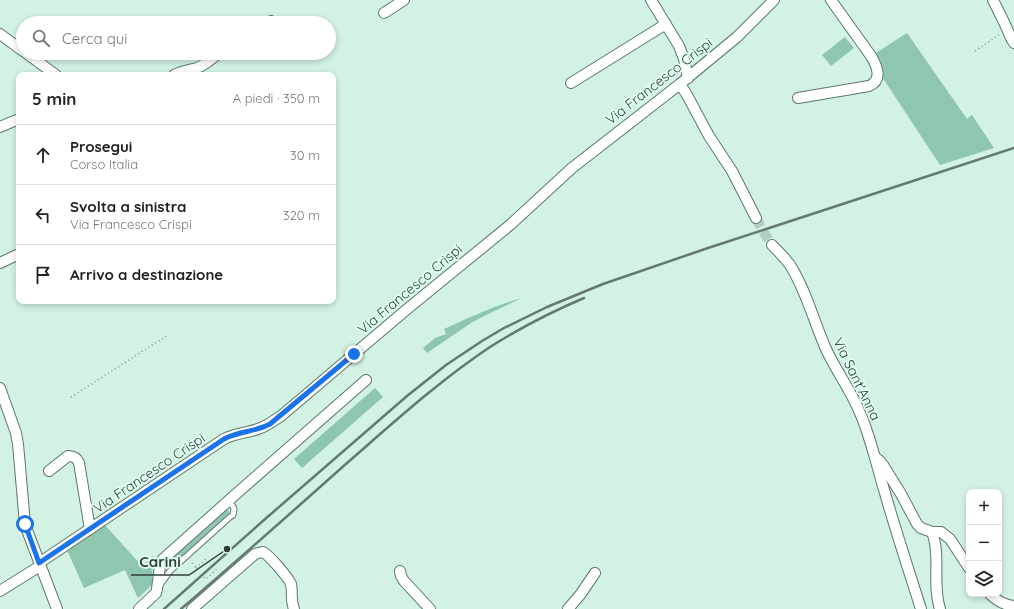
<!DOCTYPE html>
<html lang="it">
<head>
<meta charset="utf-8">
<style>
  :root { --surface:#fff; --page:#f6f6f6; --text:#222; --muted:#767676; --line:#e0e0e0 }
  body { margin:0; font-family:Quicksand,sans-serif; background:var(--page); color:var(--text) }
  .controls { position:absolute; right:12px; bottom:12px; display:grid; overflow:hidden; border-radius:8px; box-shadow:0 2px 6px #0003 }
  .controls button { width:36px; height:36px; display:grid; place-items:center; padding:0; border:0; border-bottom:1px solid var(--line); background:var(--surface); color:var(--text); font:20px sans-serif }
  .stop { position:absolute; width:12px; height:12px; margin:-9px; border:3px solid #1a73e8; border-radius:50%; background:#fff }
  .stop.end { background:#1a73e8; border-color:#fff; box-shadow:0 1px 4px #0008 }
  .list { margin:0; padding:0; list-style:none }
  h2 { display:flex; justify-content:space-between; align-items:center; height:52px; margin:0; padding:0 16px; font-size:17px }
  h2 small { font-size:13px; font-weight:400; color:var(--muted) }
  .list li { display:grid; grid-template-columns:26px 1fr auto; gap:12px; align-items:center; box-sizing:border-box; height:60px; padding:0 16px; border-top:1px solid var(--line) }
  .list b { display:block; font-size:15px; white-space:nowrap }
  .list p { margin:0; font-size:13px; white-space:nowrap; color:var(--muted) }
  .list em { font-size:13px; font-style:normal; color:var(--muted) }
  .icon { flex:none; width:22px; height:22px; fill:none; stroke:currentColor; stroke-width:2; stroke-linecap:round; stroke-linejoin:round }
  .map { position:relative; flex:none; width:1014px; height:609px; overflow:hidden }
  .search { position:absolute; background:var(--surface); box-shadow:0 2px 6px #0003; left:16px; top:16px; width:320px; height:44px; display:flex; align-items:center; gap:10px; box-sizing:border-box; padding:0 14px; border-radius:22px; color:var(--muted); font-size:15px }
  .panel { position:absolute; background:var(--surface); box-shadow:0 2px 6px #0003; left:16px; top:72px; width:320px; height:232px; border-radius:8px }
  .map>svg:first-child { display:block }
  .green { fill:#8fc6af }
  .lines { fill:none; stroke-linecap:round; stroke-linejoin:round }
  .street-tunnel { stroke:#b2cec1; stroke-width:10; stroke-dasharray:10 5; stroke-linecap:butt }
  .lane-casing { stroke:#5b786b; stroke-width:7 }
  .street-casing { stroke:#5b786b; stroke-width:12 }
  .path { stroke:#839a8f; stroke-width:1.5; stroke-dasharray:1 3; stroke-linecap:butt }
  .lane { stroke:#fff; stroke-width:5 }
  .street { stroke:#fff; stroke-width:10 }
  .rail { stroke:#657970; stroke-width:2.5 }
  .route { stroke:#1a73e8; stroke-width:5 }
  .labels { text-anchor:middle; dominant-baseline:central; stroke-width:3.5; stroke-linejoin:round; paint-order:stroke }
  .street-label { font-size:14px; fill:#313e38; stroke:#dffff0 }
  .leader { fill:none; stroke:#313e38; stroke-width:1.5 }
  .callout-dot { fill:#313e38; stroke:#dffff0; stroke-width:1.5 }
  .callout-label { font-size:15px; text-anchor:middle; font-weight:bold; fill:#313e38; stroke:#dffff0; stroke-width:3.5; stroke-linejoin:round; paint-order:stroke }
</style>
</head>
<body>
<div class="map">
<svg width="1014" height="609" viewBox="0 0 1014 609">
  <rect width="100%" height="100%" fill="#d2f2e3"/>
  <g class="green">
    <polygon points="907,33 967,119 972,115 994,148 940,165 877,69 871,56"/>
    <polygon points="845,37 854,48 831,66 822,55"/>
    <path d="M 522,298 L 486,315 L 471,323 L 427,353 L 423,348 L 435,338 L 446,334 L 444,329 C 469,318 495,305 522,298 Z"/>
    <polygon points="375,388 383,397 302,468 294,459"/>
    <polygon points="227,510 229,511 229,513 228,515 172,565 170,567 166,566 166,563 224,511"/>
    <polygon points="104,524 142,566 153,556 152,585 138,598 125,570 84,588 67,550"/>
  </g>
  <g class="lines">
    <polyline class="street-tunnel" points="756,218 763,231 772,245"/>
    <defs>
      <path id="lane" d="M 160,585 L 170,571 L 230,517 L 233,515 L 234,509 C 233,505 231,503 226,504"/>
      <g id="street">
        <polyline points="651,0 679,46 684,59 688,78"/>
        <polyline points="993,0 1003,20 1012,40 1014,43"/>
        <polyline points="384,13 404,0"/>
        <polyline points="267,23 271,21"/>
        <polyline points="0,34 23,51"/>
        <polyline points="26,53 56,75"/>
        <path d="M 174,75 C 181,71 189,70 197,68 C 205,65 212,59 219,53"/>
        <polyline points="571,83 666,24"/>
        <polyline points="680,84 687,95 709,136 732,171 756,218"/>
        <path d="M 798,98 L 869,86 C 883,80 877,66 871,56 L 831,0"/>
        <polyline points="0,127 19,119"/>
        <path d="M 772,245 C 778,251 785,258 790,265 C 806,290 814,322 826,349 C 836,371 851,390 860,413 C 871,438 877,467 885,493 C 896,532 909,571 921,609"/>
        <polyline points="0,263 19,254"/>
        <polyline points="0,388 16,433 18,444 25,524 27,530 57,609"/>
        <path d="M 876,458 L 880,461 L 883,465 L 901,494 L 917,524 L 921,528 L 932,532 C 941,556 932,585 940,609"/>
        <path d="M 49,471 L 68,456 C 74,456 77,458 79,463 L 90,529"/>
        <polyline points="932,532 941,532 950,539 969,568"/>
        <path d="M 39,563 L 224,439 C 235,433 247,433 258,429 C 267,426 273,421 281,416 L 406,310 L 510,225 L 572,168 L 680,84 L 737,37 L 774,0"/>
        <polyline points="400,571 401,576 404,581 430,609"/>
        <polyline points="0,591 40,566"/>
        <path d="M 990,594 C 997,601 1004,605 1014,606"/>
        <polyline points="139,609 156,593 157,589 160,566 162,560 236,494 366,380"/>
        <path d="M 192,609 L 255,554 L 263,552 C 269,555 288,577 291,584 C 293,592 290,599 294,609"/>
        <polyline points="568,609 580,595 595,573"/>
      </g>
    </defs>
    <use href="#lane" class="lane-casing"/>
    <use href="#street" class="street-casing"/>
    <g class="path">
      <polyline points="975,51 999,35"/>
      <polyline points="71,397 168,335"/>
      <polyline points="192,563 198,570"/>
      <polyline points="196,568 207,558"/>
      <polyline points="204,577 206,579 217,569"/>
    </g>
    <use href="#lane" class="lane"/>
    <use href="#street" class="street"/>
    <g class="rail">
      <polyline points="164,609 264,520 407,396 446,365 482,341 504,328 547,307 603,284 708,248 1014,148"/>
      <path d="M 181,609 C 237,561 292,512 347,463 C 393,423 439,381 490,347 C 520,328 551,312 584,298"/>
    </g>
  </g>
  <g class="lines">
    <path class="route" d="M 25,524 L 39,563 L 224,439 C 239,431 255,432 270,424 L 354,354"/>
  </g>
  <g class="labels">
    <g class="street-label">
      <text transform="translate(659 81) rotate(-38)">Via Francesco Crispi</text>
      <text transform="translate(410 289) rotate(-40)">Via Francesco Crispi</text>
      <text transform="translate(857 379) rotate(64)">Via Sant'Anna</text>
      <text transform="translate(149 473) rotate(-34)">Via Francesco Crispi</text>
    </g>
  </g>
  <path class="leader" d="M227 549L189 575H131"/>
  <circle class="callout-dot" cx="227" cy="549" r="4"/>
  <g class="callout-label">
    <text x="160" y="567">Carini</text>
  </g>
</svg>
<div class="controls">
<button>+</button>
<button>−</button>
<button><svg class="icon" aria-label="layers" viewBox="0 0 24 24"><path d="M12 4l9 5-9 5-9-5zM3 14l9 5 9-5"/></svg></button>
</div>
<div class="stop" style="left:25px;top:524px"></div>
<div class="stop end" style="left:354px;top:354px"></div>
<div class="search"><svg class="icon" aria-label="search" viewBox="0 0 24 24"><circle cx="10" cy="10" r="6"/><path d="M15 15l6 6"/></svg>Cerca qui</div>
<section class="panel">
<h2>5 min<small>A piedi · 350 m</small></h2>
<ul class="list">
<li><svg class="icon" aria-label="ahead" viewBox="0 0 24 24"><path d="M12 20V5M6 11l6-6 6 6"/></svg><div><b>Prosegui</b><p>Corso Italia</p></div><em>30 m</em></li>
<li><svg class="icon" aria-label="left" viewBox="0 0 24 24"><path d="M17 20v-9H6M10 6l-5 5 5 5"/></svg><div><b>Svolta a sinistra</b><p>Via Francesco Crispi</p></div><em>320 m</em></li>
<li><svg class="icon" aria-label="arrive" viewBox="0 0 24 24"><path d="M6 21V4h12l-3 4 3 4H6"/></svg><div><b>Arrivo a destinazione</b></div></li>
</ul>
</section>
</div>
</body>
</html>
